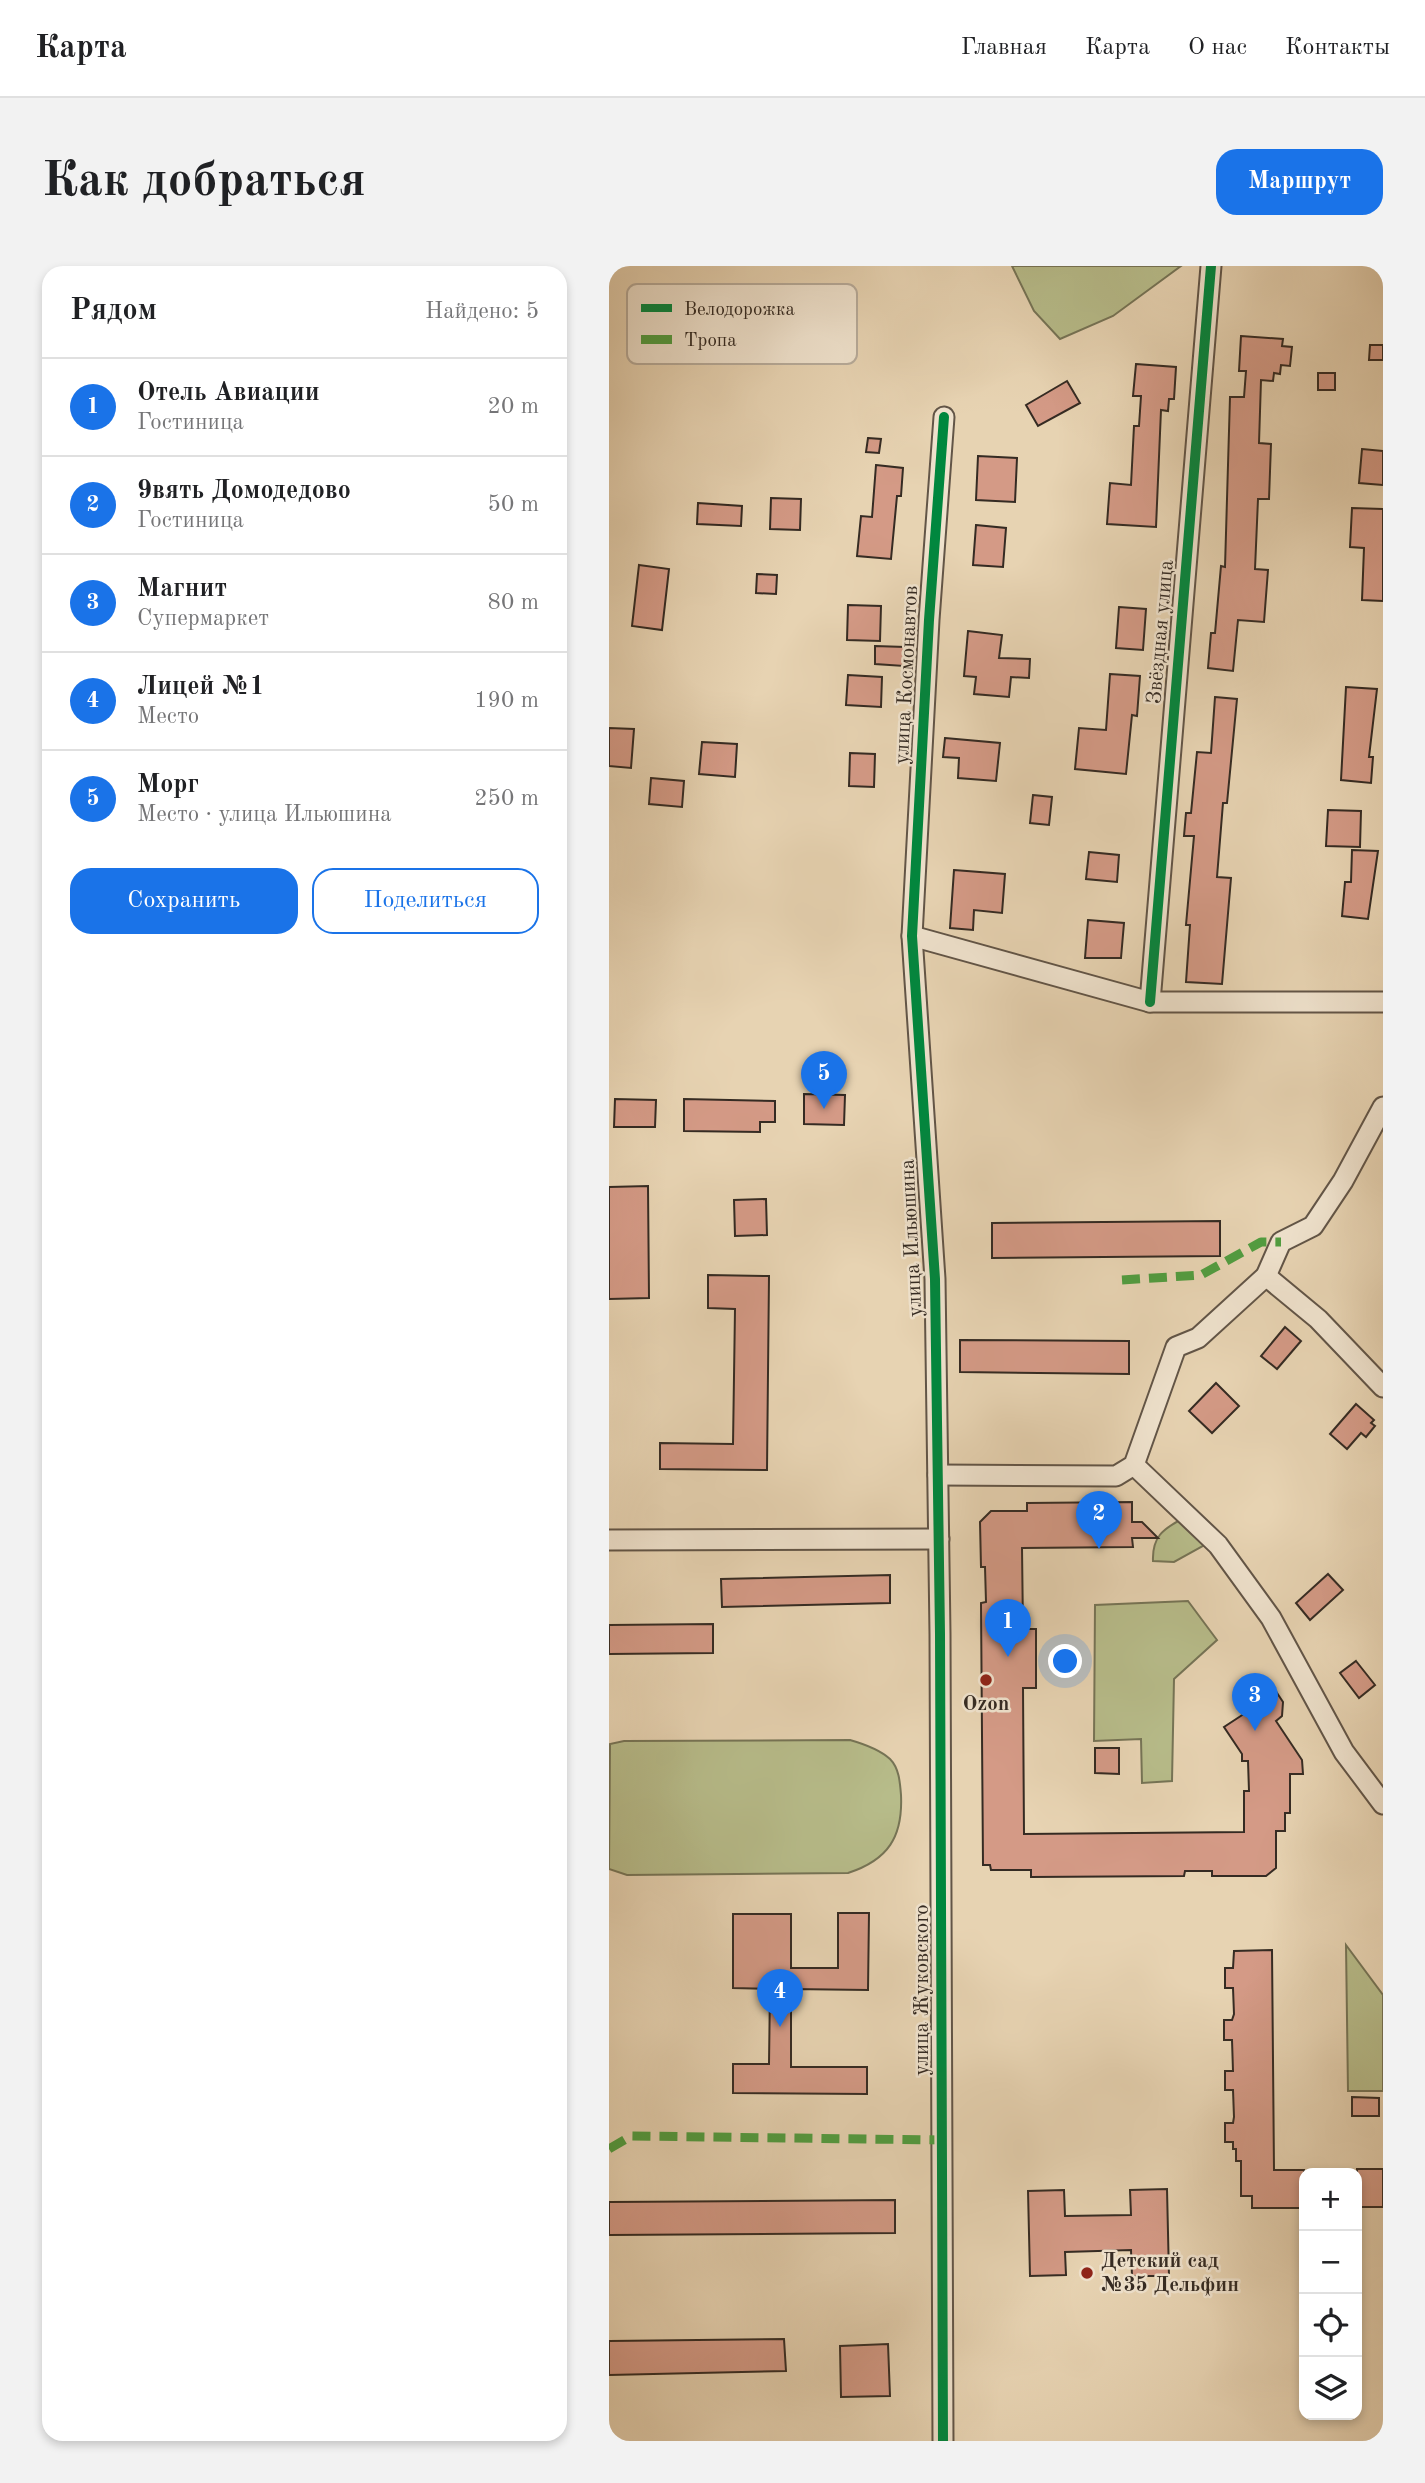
<!DOCTYPE html>
<html lang="ru">
<head>
<meta charset="utf-8">
<style>
  :root { --surface:#fff; --page:#f2f2f2; --text:#202124; --muted:#757577; --line:#e0e0e0; --accent:#1a73e8 }
  body { margin:0; font-family:"Old Standard TT",serif; background:var(--page); color:var(--text) }
  .controls { position:absolute; right:21px; bottom:21px; display:grid; overflow:hidden; border-radius:14px; box-shadow:0 4px 10px #0003 }
  .controls button { width:63px; height:63px; display:grid; place-items:center; padding:0; border:0; border-bottom:2px solid var(--line); background:var(--surface); color:var(--text); font:35px sans-serif }
  .you { position:absolute; left:457px; top:1396px; width:24px; height:24px; margin:-18px; border:5px solid #fff; border-radius:50%; background:#1a73e8; box-shadow:0 0 0 10px #1a73e833 }
  .badge { display:grid; place-items:center; width:46px; height:46px; border-radius:50%; background:var(--accent); color:#fff; font-size:23px; font-weight:700 }
  .pin { position:absolute; translate:-50% -58px; filter:drop-shadow(0 2px 4px #0008) }
  .pin::after { content:''; position:absolute; top:37px; width:24px; height:21px; background:inherit; clip-path:polygon(0 0,100% 0,50% 100%) }
  .list { margin:0; padding:0; list-style:none }
  h2 { display:flex; justify-content:space-between; align-items:center; height:91px; margin:0; padding:0 28px; font-size:30px }
  h2 small { font-size:23px; font-weight:400; color:var(--muted) }
  .list li { display:grid; grid-template-columns:46px 1fr auto; gap:21px; align-items:center; box-sizing:border-box; height:98px; padding:0 28px; border-top:2px solid var(--line) }
  .list b { display:block; font-size:26px; white-space:nowrap }
  .list p { margin:0; font-size:23px; white-space:nowrap; color:var(--muted) }
  .list em { font-size:23px; font-style:normal; color:var(--muted) }
  .actions { display:flex; gap:14px; padding:21px 28px }
  .actions a { flex:1; padding:16px 0; border:2px solid var(--accent); border-radius:21px; text-align:center; font-size:24px; color:var(--accent) }
  .actions .main { background:var(--accent); color:#fff }
  .icon { flex:none; width:38px; height:38px; fill:none; stroke:currentColor; stroke-width:2; stroke-linecap:round; stroke-linejoin:round }
  .map { position:relative; flex:none; width:774px; height:2175px; overflow:hidden; border-radius:21px }
  header { display:flex; align-items:center; gap:42px; box-sizing:border-box; height:98px; padding:0 35px; background:var(--surface); border-bottom:2px solid var(--line) }
  header strong { font-size:33px }
  nav { display:flex; gap:38px; margin-inline-start:auto; font-size:24px }
  .intro { display:flex; align-items:center; justify-content:space-between; box-sizing:border-box; height:168px; padding:0 42px }
  h1 { margin:0; font-size:49px }
  .button { padding:18px 32px; border-radius:21px; background:var(--accent); color:#fff; font-size:24px; font-weight:700 }
  main { display:flex; gap:42px; padding:0 42px }
  aside { flex:1; background:var(--surface); border-radius:21px; box-shadow:0 4px 10px #0003 }
  .map>svg:first-child { display:block }
  .green { fill:#b7bc8a; stroke:#767456; stroke-width:2 }
  .building { fill:#d49a86; stroke:#352b23; stroke-width:2 }
  .lines { fill:none; stroke-linecap:round; stroke-linejoin:round }
  .street-casing { stroke:#625547; stroke-width:23 }
  .street { stroke:#efe2cd; stroke-width:19 }
  .quiet { stroke:#519d40; stroke-width:9; stroke-dasharray:18 9; stroke-linecap:butt }
  .cycleway-casing { stroke:#efe2cd; stroke-width:15 }
  .cycleway { stroke:#00873e; stroke-width:10 }
  .poi-dot { fill:#8f2418; stroke:#efe2cd; stroke-width:2.5 }
  .labels { text-anchor:middle; dominant-baseline:central; stroke-width:5; stroke-linejoin:round; paint-order:stroke }
  .street-label { font-size:21px; fill:#352b23; stroke:#efe2cd }
  .poi-label { font-size:21px; font-weight:bold; fill:#352b23; stroke:#efe2cd }
  .key { fill:#efe2cd; stroke:#b7ab9a; stroke-width:2 }
  .key-label { font-size:19px; fill:#352b23 }
</style>
</head>
<body>
<header>
<strong>Карта</strong>
<nav><a>Главная</a><a>Карта</a><a>О нас</a><a>Контакты</a></nav>
</header>
<div class="intro"><h1>Как добраться</h1><a class="button">Маршрут</a></div>
<main>
<aside>
<h2>Рядом<small>Найдено: 5</small></h2>
<ul class="list">
<li><span class="badge">1</span><div><b>Отель Авиации</b><p>Гостиница</p></div><em>20 m</em></li>
<li><span class="badge">2</span><div><b>9вять Домодедово</b><p>Гостиница</p></div><em>50 m</em></li>
<li><span class="badge">3</span><div><b>Магнит</b><p>Супермаркет</p></div><em>80 m</em></li>
<li><span class="badge">4</span><div><b>Лицей №1</b><p>Место</p></div><em>190 m</em></li>
<li><span class="badge">5</span><div><b>Морг</b><p>Место · улица Ильюшина</p></div><em>250 m</em></li>
</ul>
<div class="actions"><a class="main">Сохранить</a><a>Поделиться</a></div>
</aside>
<div class="map">
<svg width="774" height="2175" viewBox="0 0 774 2175">
  <rect width="100%" height="100%" fill="#e7d3b2"/>
  <filter id="stains"><feTurbulence type="fractalNoise" baseFrequency=".00286" numOctaves="4"/><feColorMatrix values="0 0 0 0 .2 0 0 0 0 .09 0 0 0 0 .02 0 0 0 .5 -.17"/></filter>
  <radialGradient id="worn" r=".72"><stop offset=".6" stop-color="#630" stop-opacity="0"/><stop offset="1" stop-color="#630" stop-opacity=".3"/></radialGradient>
  <g class="green">
    <polygon points="403,0 572,0 504,50 451,73 425,45"/>
    <path d="M 573,1253 L 594,1271 L 594,1280 L 565,1296 L 544,1295 C 543,1271 554,1263 573,1253 Z"/>
    <polygon points="579,1335 608,1374 565,1413 563,1515 533,1517 532,1473 485,1475 486,1339"/>
    <path d="M 241,1474 C 255,1478 270,1483 281,1493 C 290,1502 291,1516 292,1529 C 294,1571 279,1594 239,1607 L 18,1609 L 0,1603 L 1,1478 L 15,1475 Z"/>
    <polygon points="737,1679 774,1729 774,1825 739,1825"/>
  </g>
  <g class="building">
    <polygon points="632,70 674,73 673,80 683,81 681,100 672,99 671,108 665,107 664,115 652,114 650,177 662,178 660,233 649,233 646,303 659,304 655,356 629,354 624,405 599,402 602,367 606,367 612,300 616,301 621,131 635,131 637,105 630,105"/>
    <polygon points="761,79 774,79 774,94 760,94"/>
    <polygon points="527,98 567,101 565,133 560,133 559,145 552,144 547,261 498,258 501,217 522,219 525,160 530,160 532,130 524,130"/>
    <rect x="709" y="107" width="17" height="17"/>
    <polygon points="458,115 471,137 429,160 417,139"/>
    <polygon points="259,172 272,173 270,187 257,186"/>
    <polygon points="753,183 774,185 774,219 750,217"/>
    <polygon points="369,190 408,192 406,236 367,234"/>
    <polygon points="267,199 294,202 292,230 288,230 282,293 248,290 252,250 263,251"/>
    <polygon points="162,232 192,233 191,264 161,263"/>
    <polygon points="89,237 133,240 132,260 88,258"/>
    <polygon points="743,242 774,243 774,335 753,334 755,282 741,281"/>
    <polygon points="367,259 397,262 394,301 364,299"/>
    <polygon points="30,299 60,303 53,364 23,360"/>
    <polygon points="148,308 168,309 167,328 147,327"/>
    <polygon points="239,339 272,340 271,375 238,374"/>
    <polygon points="510,341 537,343 534,384 507,382"/>
    <polygon points="359,365 393,369 390,392 421,393 420,412 402,411 400,431 365,428 367,411 355,410"/>
    <polygon points="266,380 296,381 295,400 266,398"/>
    <polygon points="501,408 531,410 528,450 523,449 517,508 466,503 470,462 497,464"/>
    <polygon points="239,409 273,411 272,441 237,439"/>
    <polygon points="737,421 768,423 760,491 764,491 762,517 732,514"/>
    <polygon points="606,431 628,433 618,537 614,537 608,611 622,612 613,718 577,716 581,659 577,659 585,570 575,570 577,547 582,547 588,486 602,487"/>
    <polygon points="0,462 25,463 22,502 0,500"/>
    <polygon points="336,472 391,477 387,515 349,512 350,492 334,491"/>
    <polygon points="93,476 128,478 126,511 90,508"/>
    <polygon points="241,487 266,488 265,521 240,520"/>
    <polygon points="42,512 75,515 73,541 40,538"/>
    <polygon points="424,529 443,531 440,559 421,557"/>
    <polygon points="719,544 752,545 751,581 717,580"/>
    <polygon points="743,584 769,585 759,653 733,650 736,616 742,616"/>
    <polygon points="480,586 510,589 508,616 477,613"/>
    <polygon points="345,604 396,608 393,647 365,644 364,664 341,662"/>
    <polygon points="479,654 515,657 512,692 476,692"/>
    <polygon points="195,828 236,829 235,859 195,858"/>
    <polygon points="6,833 47,834 46,861 5,861"/>
    <polygon points="75,833 166,835 166,856 151,856 151,866 75,865"/>
    <polygon points="39,920 40,1032 0,1033 0,921"/>
    <polygon points="157,933 158,969 126,970 125,934"/>
    <polygon points="611,955 611,990 383,992 383,957"/>
    <polygon points="99,1009 160,1010 158,1204 51,1203 51,1177 124,1178 126,1043 99,1042"/>
    <polygon points="676,1061 692,1075 668,1103 652,1090"/>
    <polygon points="351,1074 520,1075 520,1108 351,1106"/>
    <polygon points="607,1117 630,1140 603,1167 580,1145"/>
    <polygon points="747,1138 765,1154 762,1157 766,1160 757,1171 752,1167 738,1183 721,1168"/>
    <polygon points="523,1236 523,1256 533,1256 549,1272 523,1272 524,1281 413,1282 414,1363 427,1363 427,1422 414,1422 415,1568 635,1566 635,1525 640,1525 639,1495 633,1495 633,1488 615,1461 647,1440 642,1432 662,1418 674,1436 673,1450 667,1455 693,1494 694,1508 681,1508 681,1547 676,1547 676,1565 667,1565 667,1602 657,1610 603,1610 603,1605 576,1605 575,1610 422,1611 422,1604 382,1604 381,1599 374,1599 372,1337 377,1336 376,1301 372,1301 371,1256 382,1245 418,1245 418,1237"/>
    <polygon points="719,1308 734,1324 701,1354 687,1337"/>
    <polygon points="281,1309 281,1337 113,1341 112,1313"/>
    <polygon points="104,1358 104,1387 0,1388 0,1359"/>
    <polygon points="747,1395 766,1419 750,1432 731,1407"/>
    <polygon points="486,1482 510,1482 510,1508 486,1507"/>
    <polygon points="229,1647 260,1647 259,1724 182,1723 182,1801 258,1801 258,1828 124,1827 124,1798 160,1798 161,1723 124,1722 124,1648 182,1648 182,1702 229,1702"/>
    <polygon points="663,1684 665,1904 695,1904 695,1942 643,1942 643,1930 632,1930 632,1895 627,1895 627,1883 624,1883 624,1876 616,1876 616,1857 624,1857 625,1851 624,1824 616,1824 616,1805 624,1805 623,1774 615,1774 615,1754 623,1754 625,1748 624,1722 616,1722 616,1702 624,1702 625,1685"/>
    <polygon points="743,1831 770,1832 770,1850 743,1850"/>
    <rect x="748" y="1903" width="26" height="38"/>
    <polygon points="558,1923 560,2010 523,2010 522,1984 456,1986 457,2009 421,2010 419,1925 455,1924 456,1950 522,1949 521,1924"/>
    <polygon points="286,1934 286,1967 0,1969 0,1936"/>
    <polygon points="175,2073 177,2105 0,2109 0,2075"/>
    <polygon points="279,2078 281,2130 232,2131 231,2080"/>
  </g>
  <g class="lines">
    <defs>
      <g id="street">
        <polyline points="303,670 541,736 774,736"/>
        <polyline points="541,736 602,0"/>
        <polyline points="657,1010 709,1053 774,1121"/>
        <polyline points="525,1199 609,1279 662,1352 735,1486 774,1538"/>
        <polyline points="329,1209 507,1210 525,1199 567,1081 589,1072 657,1010 672,976 704,960 734,915 774,841"/>
        <polyline points="0,1274 330,1273"/>
        <polyline points="334,2175 331,1368 326,1013 303,670 320,354 335,151"/>
      </g>
    </defs>
    <use href="#street" class="street-casing"/>
    <use href="#street" class="street"/>
    <g class="quiet">
      <polyline points="513,1014 592,1009 652,976 672,976"/>
      <polyline points="0,1883 22,1870 333,1874"/>
    </g>
    <defs>
      <g id="cycleway">
        <polyline points="541,736 602,0"/>
        <polyline points="334,2175 331,1368 326,1013 303,670 320,354 335,151"/>
      </g>
    </defs>
    <use href="#cycleway" class="cycleway-casing"/>
    <use href="#cycleway" class="cycleway"/>
  </g>
  <g class="poi-dot">
    <circle cx="377" cy="1414" r="7"/>
    <circle cx="478" cy="2007" r="7"/>
  </g>
  <g class="labels">
    <g class="street-label">
      <text transform="translate(552 366) rotate(-85)">Звёздная улица</text>
      <text transform="translate(298 409) rotate(-87)">улица Космонавтов</text>
      <text transform="translate(303 972) rotate(-93)">улица Ильюшина</text>
      <text transform="translate(313 1724) rotate(-90)">улица Жуковского</text>
    </g>
    <g class="poi-label">
      <text x="377" y="1438">Ozon</text>
      <text x="492" y="1995" text-anchor="start">Детский сад<tspan x="492" dy="24">№35 Дельфин</tspan></text>
    </g>
  </g>
  <rect x="18" y="18" width="230" height="80" rx="10" class="key"/>
  <rect x="32" y="38" width="31" height="8" fill="#00873e"/>
  <rect x="32" y="69" width="31" height="9" fill="#519d40"/>
  <g class="key-label">
    <text x="75" y="49">Велодорожка</text>
    <text x="75" y="80">Тропа</text>
  </g>
  <rect width="100%" height="100%" filter="url(#stains)"/>
  <rect width="100%" height="100%" fill="url(#worn)"/>
</svg>
<div class="controls">
<button>+</button>
<button>−</button>
<button><svg class="icon" aria-label="locate" viewBox="0 0 24 24"><circle cx="12" cy="12" r="6"/><path d="M12 2v4M12 18v4M2 12h4M18 12h4"/></svg></button>
<button><svg class="icon" aria-label="layers" viewBox="0 0 24 24"><path d="M12 4l9 5-9 5-9-5zM3 14l9 5 9-5"/></svg></button>
</div>
<div class="you"></div>
<div class="pin badge" style="left:399px;top:1391px">1</div>
<div class="pin badge" style="left:490px;top:1283px">2</div>
<div class="pin badge" style="left:646px;top:1465px">3</div>
<div class="pin badge" style="left:171px;top:1761px">4</div>
<div class="pin badge" style="left:215px;top:843px">5</div>
</div>
</main>
</body>
</html>
